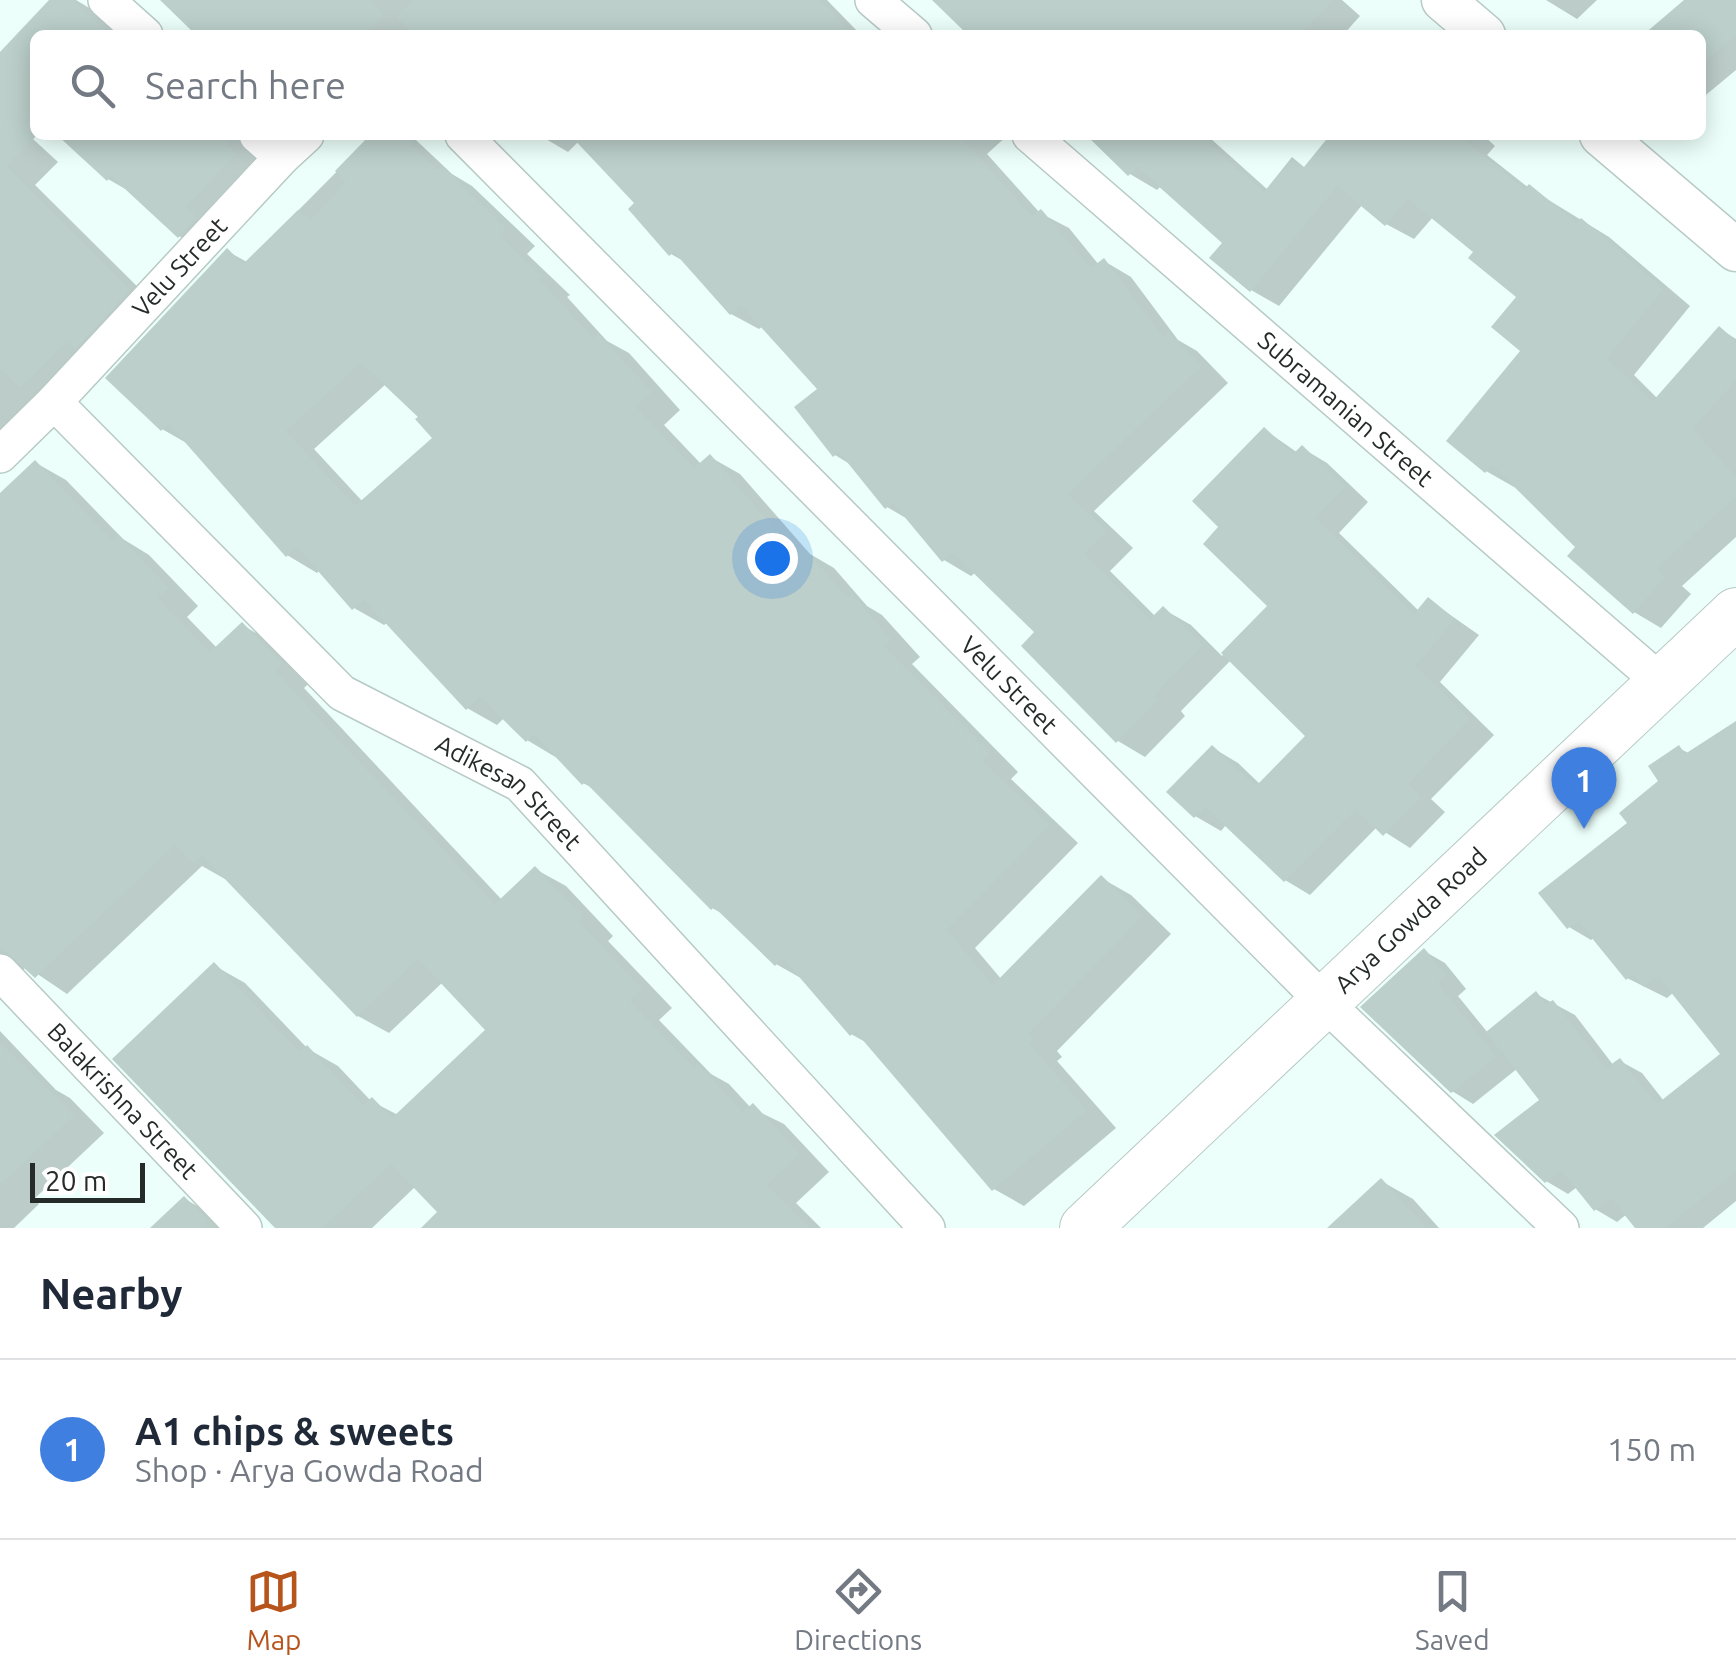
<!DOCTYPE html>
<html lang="en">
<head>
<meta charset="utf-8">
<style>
  :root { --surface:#fff; --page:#f6f6f7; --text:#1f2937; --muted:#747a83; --line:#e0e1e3; --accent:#b7541c }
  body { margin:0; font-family:Ubuntu,sans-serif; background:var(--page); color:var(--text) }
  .scale { position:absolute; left:30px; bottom:25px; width:115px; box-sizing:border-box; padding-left:10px; border:5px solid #242b29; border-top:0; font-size:28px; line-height:35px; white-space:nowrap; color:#242b29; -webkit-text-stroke:8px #fff; paint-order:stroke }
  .you { position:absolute; left:772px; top:558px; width:35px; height:35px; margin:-25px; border:8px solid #fff; border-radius:50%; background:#1a73e8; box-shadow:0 0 0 15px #1a73e833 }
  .badge { display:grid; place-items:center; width:65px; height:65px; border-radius:50%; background:var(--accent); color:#fff; font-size:32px; font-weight:700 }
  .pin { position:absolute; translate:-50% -82px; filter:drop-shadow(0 2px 5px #0008) }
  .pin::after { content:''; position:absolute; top:52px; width:35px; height:30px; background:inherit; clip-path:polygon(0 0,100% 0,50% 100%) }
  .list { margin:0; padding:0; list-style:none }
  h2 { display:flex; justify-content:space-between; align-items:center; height:130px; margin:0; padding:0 40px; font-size:42px }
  h2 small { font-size:32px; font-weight:400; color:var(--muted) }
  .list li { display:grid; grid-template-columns:65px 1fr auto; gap:30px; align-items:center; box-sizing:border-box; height:180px; padding:0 40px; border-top:2px solid var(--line) }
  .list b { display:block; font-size:38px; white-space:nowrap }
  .list p { margin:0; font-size:32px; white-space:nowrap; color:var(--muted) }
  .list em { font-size:32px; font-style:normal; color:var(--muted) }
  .icon { flex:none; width:55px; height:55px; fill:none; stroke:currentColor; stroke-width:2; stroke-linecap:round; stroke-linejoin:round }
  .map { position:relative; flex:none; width:1736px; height:1228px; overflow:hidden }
  .search { position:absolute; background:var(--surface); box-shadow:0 5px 25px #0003; left:30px; right:30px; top:30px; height:110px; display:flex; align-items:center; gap:25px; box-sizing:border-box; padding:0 35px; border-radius:15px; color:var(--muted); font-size:38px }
  .sheet { height:310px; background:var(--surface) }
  nav { display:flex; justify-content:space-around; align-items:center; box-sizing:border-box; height:140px; border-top:2px solid var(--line); background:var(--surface); font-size:28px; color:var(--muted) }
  nav a { display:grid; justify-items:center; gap:5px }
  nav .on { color:var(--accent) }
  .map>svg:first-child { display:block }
  .shadow { fill:#0003; fill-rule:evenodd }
  .building { fill:#bccfca; fill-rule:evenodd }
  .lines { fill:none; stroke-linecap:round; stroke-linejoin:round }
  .minor-casing { stroke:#b7cac5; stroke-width:38 }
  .tertiary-casing { stroke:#b7cac5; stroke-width:45 }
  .secondary-casing { stroke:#b7cac5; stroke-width:52 }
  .minor { stroke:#fff; stroke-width:35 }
  .tertiary { stroke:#fff; stroke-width:42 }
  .secondary { stroke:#fff; stroke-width:50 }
  .labels { text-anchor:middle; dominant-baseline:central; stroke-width:9; stroke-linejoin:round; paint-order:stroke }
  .street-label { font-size:25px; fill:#242b29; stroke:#fff }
</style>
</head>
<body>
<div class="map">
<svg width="1736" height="1228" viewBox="0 0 1736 1228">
  <rect width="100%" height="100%" fill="#ecfffa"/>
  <g class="shadow">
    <polygon points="52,0 76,0 91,9 119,35 35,35 36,135 33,139 58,162 35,185 159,308 0,434 0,56"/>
    <polygon points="182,0 827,0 861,35 419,35 412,29 406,35 199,35"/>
    <polygon points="935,0 1342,0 1360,16 1343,35 972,35"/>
    <polygon points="1546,0 1597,0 1577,19"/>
    <polygon points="1688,0 1736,0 1736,70 1701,99 1701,35 1647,35"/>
    <polygon points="61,135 270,135 207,252 179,236 134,194 108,179"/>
    <path d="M 373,135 L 408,135 L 416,140 L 452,174 L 472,186 L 535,246 L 527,254 L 570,295 L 567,297 L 607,341 L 629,353 L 680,410 L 664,425 L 701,464 L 710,457 L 740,474 L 810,554 L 834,568 L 867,606 L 882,615 L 920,657 L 912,664 L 1018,772 L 1011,779 L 1078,843 L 975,948 L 1002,980 L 1101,878 L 1131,895 L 1171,934 L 1057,1051 L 1062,1057 L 1057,1061 L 1116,1128 L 1024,1206 L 994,1189 L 869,1044 L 851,1034 L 806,981 L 776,964 L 727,916 L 712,908 L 598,791 L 583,783 L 557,758 L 527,740 L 504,718 L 497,725 L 467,708 L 388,622 L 384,625 L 354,608 L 320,570 L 317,573 L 287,555 L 190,445 L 162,429 L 227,251 L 247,262 ZM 386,384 L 422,417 L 436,438 L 363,502 L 314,449 Z"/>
    <polygon points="539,135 1008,135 987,154 1040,213 1069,228 1099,265 1104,261 1131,277 1178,340 1197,351 1228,383 1094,511 1133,548 1110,571 1156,617 1163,609 1191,625 1222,656 1270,605 1222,527 1265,430 1298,453 1302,448 1327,463 1368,502 1339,533 1419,611 1429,600 1479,635 1440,682 1494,735 1431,799 1445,812 1410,848 1377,827 1310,895 1285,880 1227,824 1221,831 1195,816 1213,748 1238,763 1261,785 1309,736 1231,660 1181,711 1185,716 1145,757 1118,741 1038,632 976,572 971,576 944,560 911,521 887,507 853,466 835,455 820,389 763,326 759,329 731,314 687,263 671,254 638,204 579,141 568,152"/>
    <polygon points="1089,135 1211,135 1209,137 1268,190 1306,168 1333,135 1483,135 1495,146 1487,155 1529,188 1609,237 1690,306 1634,375 1658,399 1720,329 1736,339 1736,537 1682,586 1691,594 1661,628 1634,612 1578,547 1516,485 1514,487 1486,471 1523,351 1520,297 1477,251 1433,217 1414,239 1386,224 1363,204 1279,306 1251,290 1226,242 1161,186 1157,190 1130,174"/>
    <polygon points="36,463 66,480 123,539 149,555 198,606 187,617 217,648 242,625 272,642 311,681 304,688 502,900 535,869 566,886 613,936 608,941 672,1008 659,1020 711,1074 729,1084 751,1108 784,1124 829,1172 796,1203 821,1228 425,1228 441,1213 416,1186 372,1228 278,1228 116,1059 215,966 245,983 308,1049 338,1066 371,1101 398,1115 489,1030 443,982 389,1033 358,1016 227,877 225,879 202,866 67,994 27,967 17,973 0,994 0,496"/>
    <polygon points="1736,724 1736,1201 1703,1228 1638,1228 1627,1214 1617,1222 1595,1209 1577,1187 1568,1194 1546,1181 1543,1100 1518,1068 1473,1104 1452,1091 1424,951 1445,963 1466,989 1458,996 1488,1033 1536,994 1575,1015 1614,1066 1620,1061 1642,1073 1664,1101 1723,1054 1674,992 1667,998 1627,978 1595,937 1591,940 1569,927 1631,823 1662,782 1679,748 1690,754"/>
    <polygon points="0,1031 56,1090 70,1098 104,1133 34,1199 39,1204 14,1228 0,1228"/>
    <polygon points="1381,1181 1413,1199 1439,1228 1331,1228"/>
    <polygon points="185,1199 216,1217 226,1228 154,1228"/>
  </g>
  <g class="building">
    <polygon points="49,0 73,0 110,35 35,35 35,137 6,166 130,290 75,349 67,342 20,388 0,369 0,52"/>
    <polygon points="160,0 369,0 384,15 364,35 196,35"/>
    <polygon points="414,0 819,0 854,35 414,35 397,17"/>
    <polygon points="932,0 1333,0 1301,35 968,35"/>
    <polygon points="1684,0 1736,0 1736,35 1701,65 1701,35 1643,35"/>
    <polygon points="57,135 218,135 237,153 186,207 197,217 178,238 111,176 107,181"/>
    <path d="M 370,135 L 402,135 L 438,170 L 442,166 L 506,228 L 499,235 L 542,276 L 539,279 L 593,338 L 598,333 L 652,392 L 636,407 L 694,468 L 710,454 L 797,554 L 804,548 L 848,598 L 852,594 L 891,639 L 884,646 L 990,753 L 983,761 L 1050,825 L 947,930 L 993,985 L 1101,875 L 1143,916 L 1029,1033 L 1034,1039 L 1029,1043 L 1087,1110 L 992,1191 L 855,1031 L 850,1036 L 783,958 L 775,966 L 714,907 L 711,910 L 585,782 L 582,785 L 534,734 L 526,742 L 480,697 L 466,710 L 364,600 L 352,610 L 297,547 L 286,557 L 168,423 L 161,431 L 105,378 L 227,248 L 243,264 L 298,210 L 310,220 L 346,182 L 335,171 ZM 361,363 L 418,417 L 415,419 L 432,438 L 355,506 L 286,431 Z"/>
    <polygon points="570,135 959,135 1032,216 1041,209 1091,268 1104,258 1163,337 1169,332 1202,366 1068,494 1107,531 1084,554 1150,619 1163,606 1203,645 1155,694 1159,699 1116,743 1021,646 1034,632 953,553 942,562 893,503 885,509 839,452 833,457 794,407 817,389 741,305 730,315 674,252 669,256 628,209 634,203"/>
    <polygon points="1086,135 1200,135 1264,192 1292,157 1304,167 1330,135 1458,135 1525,189 1529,184 1577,223 1581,218 1664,289 1607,358 1652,402 1719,326 1736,341 1736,380 1693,429 1736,477 1736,497 1656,569 1665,577 1633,614 1567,556 1575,547 1492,465 1485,473 1446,441 1520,351 1491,327 1516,297 1468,258 1473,252 1408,199 1385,226 1337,186 1250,292 1209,258 1222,243 1137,167 1128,176"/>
    <polygon points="1264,427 1293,454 1302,445 1345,487 1315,517 1414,614 1428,597 1455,619 1416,666 1470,719 1408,784 1421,797 1383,836 1356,809 1284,882 1205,807 1194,818 1166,792 1212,745 1256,786 1305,736 1221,653 1267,606 1203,544 1218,527 1192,501"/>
    <polygon points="35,460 112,540 118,534 169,588 158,598 210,652 242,622 282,663 275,670 320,720 495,904 535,866 584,917 579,922 643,989 630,1001 694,1067 698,1063 743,1112 753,1103 800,1154 767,1185 811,1228 421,1228 437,1212 391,1164 323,1228 275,1228 112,1059 214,962 300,1052 307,1045 363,1105 372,1097 392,1118 485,1030 418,959 357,1017 202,855 193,864 175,845 35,978 0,946 0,493"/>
    <polygon points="1736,721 1736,1172 1665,1228 1635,1228 1611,1198 1594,1211 1561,1170 1545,1183 1494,1135 1539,1100 1486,1032 1536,991 1546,1004 1553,1000 1606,1068 1620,1058 1657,1104 1720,1054 1658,976 1644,987 1633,974 1626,980 1578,921 1567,929 1538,893 1627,823 1619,813 1658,781 1648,766 1679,745 1685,754"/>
    <polygon points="1424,948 1447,976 1438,983 1497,1057 1451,1093 1360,1007"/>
    <polygon points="0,1043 75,1115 0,1185"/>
    <polygon points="1381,1178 1427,1228 1327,1228"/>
    <polygon points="184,1196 207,1220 199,1228 150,1228"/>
  </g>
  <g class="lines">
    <defs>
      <g id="minor">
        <polyline points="106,0 145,35"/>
        <polyline points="873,0 914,35"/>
        <polyline points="257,135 282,157"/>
        <path id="s1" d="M 463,135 L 1323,1001 L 1561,1228"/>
        <path id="s2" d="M 1030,135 L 1662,683"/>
        <path id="s3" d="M 54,402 L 342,693 L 520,784 L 927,1228"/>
        <path id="s4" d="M 0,455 L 54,402 L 282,157 L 306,135"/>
        <path id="s5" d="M 0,972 L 244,1228"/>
      </g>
      <g id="tertiary">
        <polyline points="1443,0 1484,35"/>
        <polyline points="1601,135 1736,250"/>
      </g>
      <g id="secondary">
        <path id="s6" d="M 1085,1228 L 1736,613"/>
      </g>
    </defs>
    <use href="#minor" class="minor-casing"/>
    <use href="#tertiary" class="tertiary-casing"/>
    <use href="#secondary" class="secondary-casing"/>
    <use href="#minor" class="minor"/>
    <use href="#tertiary" class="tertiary"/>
    <use href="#secondary" class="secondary"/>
  </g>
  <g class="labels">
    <g class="street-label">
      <text stroke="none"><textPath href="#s4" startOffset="260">Velu Street</textPath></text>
      <text stroke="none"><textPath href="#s2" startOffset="418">Subramanian Street</textPath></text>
      <text stroke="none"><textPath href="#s1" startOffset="775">Velu Street</textPath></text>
      <text stroke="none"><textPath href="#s3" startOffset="605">Adikesan Street</textPath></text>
      <text stroke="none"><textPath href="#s6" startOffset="448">Arya Gowda Road</textPath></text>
      <text stroke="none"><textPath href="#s5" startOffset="178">Balakrishna Street</textPath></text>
    </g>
  </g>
</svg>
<div class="scale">20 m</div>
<div class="you"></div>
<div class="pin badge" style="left:1584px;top:829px;background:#3f7fe0">1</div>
<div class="search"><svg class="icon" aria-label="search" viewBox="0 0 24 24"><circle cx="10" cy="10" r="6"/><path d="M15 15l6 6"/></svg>Search here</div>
</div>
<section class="sheet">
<h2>Nearby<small></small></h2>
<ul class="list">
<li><span class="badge" style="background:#3f7fe0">1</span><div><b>A1 chips &amp; sweets</b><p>Shop · Arya Gowda Road</p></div><em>150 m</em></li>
</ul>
</section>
<nav>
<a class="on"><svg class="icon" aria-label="map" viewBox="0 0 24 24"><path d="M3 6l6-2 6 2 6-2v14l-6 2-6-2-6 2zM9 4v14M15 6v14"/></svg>Map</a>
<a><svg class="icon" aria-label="directions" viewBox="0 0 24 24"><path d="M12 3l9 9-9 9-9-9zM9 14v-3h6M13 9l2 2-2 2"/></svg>Directions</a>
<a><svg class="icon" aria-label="saved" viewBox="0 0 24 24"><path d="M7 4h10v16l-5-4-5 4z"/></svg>Saved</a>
</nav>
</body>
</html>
